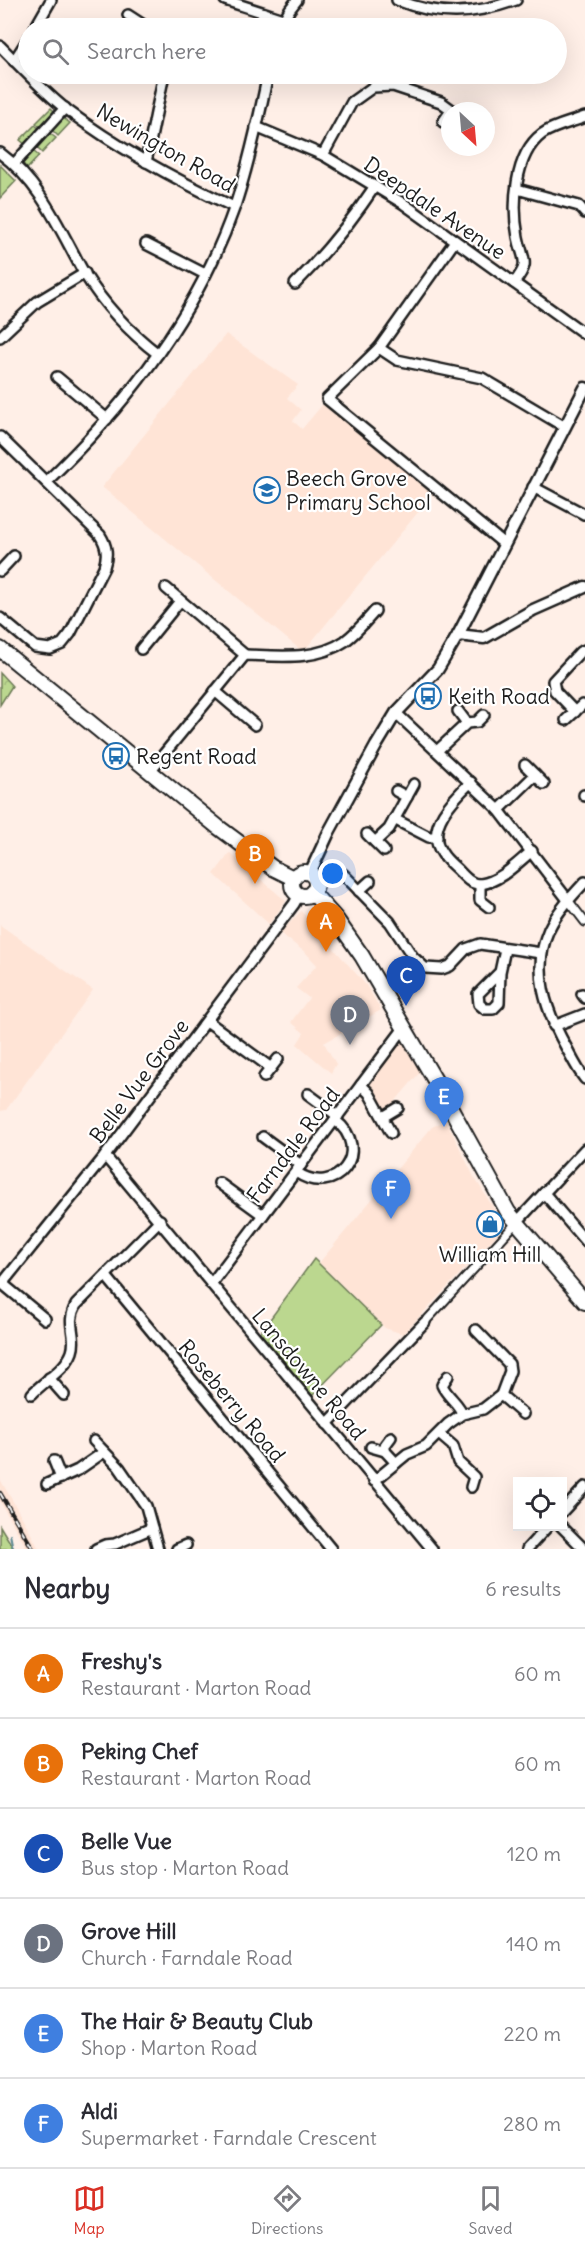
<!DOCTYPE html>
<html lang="en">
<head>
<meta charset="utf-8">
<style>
  :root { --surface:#fff; --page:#f7f7f7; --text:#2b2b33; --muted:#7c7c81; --line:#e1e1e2; --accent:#d93025 }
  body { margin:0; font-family:Delius,sans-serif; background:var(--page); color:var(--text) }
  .controls { position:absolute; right:18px; bottom:18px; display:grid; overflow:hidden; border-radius:0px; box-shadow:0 6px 24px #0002 }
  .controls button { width:54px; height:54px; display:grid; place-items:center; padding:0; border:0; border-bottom:2px solid var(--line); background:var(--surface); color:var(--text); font:30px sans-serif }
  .compass { position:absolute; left:441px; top:102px; width:54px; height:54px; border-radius:50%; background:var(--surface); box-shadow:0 6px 24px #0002; rotate:154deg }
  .you { position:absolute; left:333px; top:874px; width:21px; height:21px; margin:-15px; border:4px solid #fff; border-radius:50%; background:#1a73e8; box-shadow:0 0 0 9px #1a73e833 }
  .badge { display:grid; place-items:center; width:39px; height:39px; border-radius:50%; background:var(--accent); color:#fff; font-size:20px; font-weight:700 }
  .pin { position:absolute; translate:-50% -50px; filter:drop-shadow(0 2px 3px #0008) }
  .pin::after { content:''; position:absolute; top:32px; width:21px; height:18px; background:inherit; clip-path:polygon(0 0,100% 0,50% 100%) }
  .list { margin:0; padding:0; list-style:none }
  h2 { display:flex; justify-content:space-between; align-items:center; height:78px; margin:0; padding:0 24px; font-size:26px }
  h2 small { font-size:20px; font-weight:400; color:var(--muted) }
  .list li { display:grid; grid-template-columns:39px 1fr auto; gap:18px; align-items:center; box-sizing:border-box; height:90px; padding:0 24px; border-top:2px solid var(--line) }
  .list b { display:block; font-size:22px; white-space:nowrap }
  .list p { margin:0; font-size:20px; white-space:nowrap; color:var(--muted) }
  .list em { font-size:20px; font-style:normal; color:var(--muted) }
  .icon { flex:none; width:33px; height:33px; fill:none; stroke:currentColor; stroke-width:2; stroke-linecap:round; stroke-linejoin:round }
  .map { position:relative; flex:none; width:585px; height:1549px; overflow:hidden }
  .search { position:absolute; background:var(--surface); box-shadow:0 6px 24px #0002; left:18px; right:18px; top:18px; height:66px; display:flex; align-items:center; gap:15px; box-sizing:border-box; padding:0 21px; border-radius:33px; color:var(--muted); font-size:22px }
  .sheet { height:618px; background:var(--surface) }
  nav { display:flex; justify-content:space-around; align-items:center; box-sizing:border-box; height:84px; border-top:2px solid var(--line); background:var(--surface); font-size:16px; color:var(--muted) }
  nav a { display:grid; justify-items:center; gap:3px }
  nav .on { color:var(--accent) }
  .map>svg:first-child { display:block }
  .built { fill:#ffe4d6 }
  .green { fill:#bbd78f; stroke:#6c7a56; stroke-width:1.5 }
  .forest { fill:url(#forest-crowns); stroke:#6c7a56; stroke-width:1.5 }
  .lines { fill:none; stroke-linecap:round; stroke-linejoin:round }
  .stream { stroke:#588790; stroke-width:2 }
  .pedestrian-casing { stroke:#1c1c1c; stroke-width:11 }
  .minor-casing { stroke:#1c1c1c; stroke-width:14 }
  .tertiary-casing { stroke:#1c1c1c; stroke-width:15 }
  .primary-casing { stroke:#1c1c1c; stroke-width:18 }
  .pedestrian { stroke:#fff; stroke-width:7 }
  .minor { stroke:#fff; stroke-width:9 }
  .tertiary { stroke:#fff; stroke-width:10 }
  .primary { stroke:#fff; stroke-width:14 }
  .rail-casing { stroke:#1c1c1c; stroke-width:4.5 }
  .rail { stroke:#fff; stroke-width:2; stroke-dasharray:7; stroke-linecap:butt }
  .labels { text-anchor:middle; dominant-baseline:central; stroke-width:4.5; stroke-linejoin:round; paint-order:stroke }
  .street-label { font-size:21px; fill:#1c1c1c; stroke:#fff }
  .poi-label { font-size:21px; fill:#1c1c1c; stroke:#fff; text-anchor:start }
</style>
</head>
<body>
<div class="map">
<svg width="585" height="1549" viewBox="0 0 585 1549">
  <defs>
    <pattern id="forest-crowns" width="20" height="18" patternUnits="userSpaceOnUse" patternTransform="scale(1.5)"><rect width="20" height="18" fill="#bbd78f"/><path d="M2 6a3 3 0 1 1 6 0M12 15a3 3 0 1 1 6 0" fill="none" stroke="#a0b87b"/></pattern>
  </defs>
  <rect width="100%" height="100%" fill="#ffefe7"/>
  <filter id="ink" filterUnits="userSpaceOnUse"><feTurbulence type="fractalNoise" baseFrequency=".0167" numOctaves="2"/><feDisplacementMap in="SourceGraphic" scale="12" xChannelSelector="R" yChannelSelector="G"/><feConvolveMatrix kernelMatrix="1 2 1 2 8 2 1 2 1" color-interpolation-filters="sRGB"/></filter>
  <g filter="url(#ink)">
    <g class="built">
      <polygon points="226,334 298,385 287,398 301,410 293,421 302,429 323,404 433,494 303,652 102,487"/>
      <polygon points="230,853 286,901 269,924 214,874"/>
      <polygon points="301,911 366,985 381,1010 324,1043 336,1064 331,1073 297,1044 304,1033 291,1022 309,998 296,988 317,965 306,953 280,933"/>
      <polygon points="0,925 93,990 6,1110 0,1111"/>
      <polygon points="403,1038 421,1071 386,1112 367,1084"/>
      <polygon points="446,1120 474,1177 505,1226 403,1334 385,1328 319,1263 432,1127"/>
      <polygon points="0,1479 27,1526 39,1549 27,1549 0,1502"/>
    </g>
    <g class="green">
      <polygon points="51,108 56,113 42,129 36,123"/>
      <polygon points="63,118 70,123 58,136 52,130"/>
      <polygon points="35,125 41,130 27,146 20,140"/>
      <polygon points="49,133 56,138 42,153 36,147"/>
      <polygon points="33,151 39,156 27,169 22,162"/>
      <polygon points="0,165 16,181 0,198"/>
      <polygon points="314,1259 381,1325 312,1396 260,1333"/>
      <polygon points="0,1526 14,1549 0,1549"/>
    </g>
    <polygon class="forest" points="0,673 12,686 0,705"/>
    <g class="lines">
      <polyline class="stream" points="10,1534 13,1549"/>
      <defs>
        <g id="pedestrian">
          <polyline points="568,900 585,922"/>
          <polyline points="425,1322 516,1223"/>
        </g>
        <g id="minor">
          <polyline points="225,0 283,19"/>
          <path d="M 397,0 C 439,17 474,15 516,0"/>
          <polyline points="128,15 148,28"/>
          <polyline points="35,28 51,0"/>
          <polyline points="279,28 290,9 297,0"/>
          <path d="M 0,46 C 22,68 43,91 67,110 C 119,149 176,180 234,207"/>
          <polyline points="14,61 28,39"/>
          <polyline points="443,122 450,112"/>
          <polyline points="256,127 323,155 404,204 585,334"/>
          <path d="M 0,153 C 41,183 60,230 84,273 C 104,305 128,331 158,354"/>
          <polyline points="323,155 352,102 373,87 393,86 441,102 452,110"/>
          <polyline points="146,162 164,74"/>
          <polyline points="14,164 65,108"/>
          <polyline points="517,189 579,206 585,213"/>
          <polyline points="455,241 379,348 327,399 504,544"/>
          <polyline points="146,244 205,274"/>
          <path d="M 514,283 C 531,261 523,262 518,237 C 512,206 514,155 542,134 C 553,126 572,122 585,117"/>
          <path d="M 295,284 C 325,254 351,222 375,186"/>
          <polyline points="0,337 37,302 85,273"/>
          <polyline points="379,348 397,360 482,378 565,427"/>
          <polyline points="57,377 107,419"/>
          <path d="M 0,437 L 100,535 C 107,546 108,555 104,567 L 70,634 L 62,644 L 50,649 L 35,647 L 0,618"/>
          <path d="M 46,482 C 127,405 198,313 235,206 C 249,163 259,118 268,74"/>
          <polyline points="533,487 584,514"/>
          <polyline points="0,571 14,556"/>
          <polyline points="166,588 245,655"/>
          <polyline points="141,649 180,601"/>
          <polyline points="215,691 255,725"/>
          <polyline points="458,711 467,723"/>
          <polyline points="575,712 555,691 553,681 580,652 585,650"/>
          <polyline points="396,713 499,810 568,900"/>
          <polyline points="566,720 582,705"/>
          <polyline points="438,750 467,723 477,722 484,715"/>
          <polyline points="525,765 544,784"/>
          <path d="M 150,771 L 245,655 C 279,656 316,661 345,641 C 356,633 366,621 375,611"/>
          <path d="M 471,782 C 454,798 424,828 442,853 C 446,860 453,865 458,870 C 465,877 471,885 481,884 C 501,881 517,863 532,851"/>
          <polyline points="396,791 407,797"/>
          <polyline points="584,795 585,796"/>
          <polyline points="499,810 535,775"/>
          <polyline points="394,819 429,837 437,837"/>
          <polyline points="367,834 384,851"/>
          <polyline points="375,842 389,829 414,784"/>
          <polyline points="343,874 390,922 413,957 425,968 442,969 450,966 466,949 480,944 541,953"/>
          <path d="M 585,882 C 572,896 557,912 549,929 C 531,970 546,1011 566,1047 C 572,1058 577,1069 585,1079"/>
          <polyline points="480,884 480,900 489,907"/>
          <polyline points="359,891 370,881"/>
          <polyline points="500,972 478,994 479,1004 485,1009 493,1009 499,1003 500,972 505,949"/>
          <polyline points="582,994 585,998"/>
          <polyline points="207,1021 271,1068"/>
          <polyline points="554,1026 585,1014"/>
          <polyline points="264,1077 278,1059"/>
          <polyline points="361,1085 369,1093 391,1133"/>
          <polyline points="308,1094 338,1116"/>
          <polyline points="383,1117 398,1108"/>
          <polyline points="263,1137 301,1165"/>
          <polyline points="105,1156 432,1549"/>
          <path d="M 296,1172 C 336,1200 374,1150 335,1120"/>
          <polyline points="219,1183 263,1215"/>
          <polyline points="544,1193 585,1241"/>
          <polyline points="516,1223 585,1149"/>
          <polyline points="106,1276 331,1549"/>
          <polyline points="211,1284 404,1028"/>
          <polyline points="45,1319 4,1285 5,1280 105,1156 294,904 299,895"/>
          <path d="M 448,1376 L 442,1385 C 447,1397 460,1404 462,1414"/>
          <polyline points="49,1378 64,1395"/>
          <path d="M 32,1394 C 44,1381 66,1369 72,1352 C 78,1335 65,1324 76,1305 L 160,1220"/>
          <polyline points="501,1395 523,1414"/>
          <polyline points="327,1424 425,1322"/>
          <polyline points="439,1434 453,1446 458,1462 474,1477 471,1487"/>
          <polyline points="94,1441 119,1467 146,1506 158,1549"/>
          <polyline points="371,1447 385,1451 396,1463"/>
          <polyline points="385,1451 385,1445 391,1437"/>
          <polyline points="54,1461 61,1478"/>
          <polyline points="374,1481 407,1454 426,1446 448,1424 462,1414 483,1409 501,1395 510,1371 509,1364 476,1330"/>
          <polyline points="47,1484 78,1470 104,1452"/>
          <polyline points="562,1512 585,1487"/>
          <polyline points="561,1526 584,1549"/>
          <polyline points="96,1549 105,1545 115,1544 152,1528"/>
          <polyline points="177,1549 186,1545"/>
          <polyline points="527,1549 548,1526"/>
        </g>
        <g id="tertiary">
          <polyline points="458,635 484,638 533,610 585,587"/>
          <polyline points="310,873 329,832 376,746 396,713 438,669 458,635 585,388"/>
        </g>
        <g id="primary">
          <polyline points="0,649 218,827 273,868 293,878"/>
          <circle cx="304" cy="884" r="12"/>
          <polyline points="312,892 336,919 362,956 443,1094 508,1212 585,1302"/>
        </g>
      </defs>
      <use href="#pedestrian" class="pedestrian-casing"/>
      <use href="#minor" class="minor-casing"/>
      <use href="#tertiary" class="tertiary-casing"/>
      <use href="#primary" class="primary-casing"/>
      <use href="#pedestrian" class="pedestrian"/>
      <use href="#minor" class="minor"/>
      <use href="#tertiary" class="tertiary"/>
      <use href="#primary" class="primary"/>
      <defs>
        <polyline id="rail" points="0,1493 33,1549"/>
      </defs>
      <use href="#rail" class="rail-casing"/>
      <use href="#rail" class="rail"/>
    </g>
  </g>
  <defs>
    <symbol id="school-ring" viewBox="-11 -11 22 22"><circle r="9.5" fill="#fff" stroke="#1f6fb2" stroke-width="1.5"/><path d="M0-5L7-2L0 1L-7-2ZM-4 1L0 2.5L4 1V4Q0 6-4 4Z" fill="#1f6fb2"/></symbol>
    <symbol id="bus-ring" viewBox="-11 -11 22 22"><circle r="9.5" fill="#fff" stroke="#1f6fb2" stroke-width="1.5"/><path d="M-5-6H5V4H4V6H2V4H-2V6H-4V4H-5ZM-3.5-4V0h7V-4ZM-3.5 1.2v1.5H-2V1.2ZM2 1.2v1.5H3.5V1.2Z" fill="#1f6fb2"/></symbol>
    <symbol id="shop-ring" viewBox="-11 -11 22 22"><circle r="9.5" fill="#fff" stroke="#1f6fb2" stroke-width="1.5"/><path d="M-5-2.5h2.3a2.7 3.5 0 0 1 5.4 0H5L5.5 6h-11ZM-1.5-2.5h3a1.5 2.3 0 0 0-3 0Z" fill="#1f6fb2"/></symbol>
  </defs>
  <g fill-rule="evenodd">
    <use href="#school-ring" x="252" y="475" width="30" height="30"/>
    <use href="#bus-ring" x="413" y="681" width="30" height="30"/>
    <use href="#bus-ring" x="101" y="741" width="30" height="30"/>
    <use href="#shop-ring" x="475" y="1209" width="30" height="30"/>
  </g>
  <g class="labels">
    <g class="street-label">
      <text transform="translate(166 148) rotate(30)">Newington Road</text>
      <text transform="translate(435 208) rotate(34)">Deepdale Avenue</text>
      <text transform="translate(139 1081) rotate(-53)">Belle Vue Grove</text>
      <text transform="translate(293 1145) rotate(-53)">Farndale Road</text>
      <text transform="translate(309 1374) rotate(50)">Lansdowne Road</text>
      <text transform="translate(232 1401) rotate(50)">Roseberry Road</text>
    </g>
    <g class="poi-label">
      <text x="286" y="478">Beech Grove<tspan x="286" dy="24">Primary School</tspan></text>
      <text x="448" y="696">Keith Road</text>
      <text x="136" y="756">Regent Road</text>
      <text x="490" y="1254" text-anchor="middle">William Hill</text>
    </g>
  </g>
</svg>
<div class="controls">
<button><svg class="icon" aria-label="locate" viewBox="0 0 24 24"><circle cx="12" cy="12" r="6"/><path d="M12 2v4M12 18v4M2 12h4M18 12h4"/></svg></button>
</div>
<svg class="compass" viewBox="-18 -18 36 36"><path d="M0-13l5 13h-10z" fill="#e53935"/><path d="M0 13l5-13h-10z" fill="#7c7c81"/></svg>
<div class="you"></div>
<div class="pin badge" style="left:326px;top:952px;background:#e8710a">A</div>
<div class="pin badge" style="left:255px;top:884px;background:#e8710a">B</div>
<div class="pin badge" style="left:406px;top:1006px;background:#1a4fb4">C</div>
<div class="pin badge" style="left:350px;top:1045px;background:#6b7280">D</div>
<div class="pin badge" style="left:444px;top:1127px;background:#3f7fe0">E</div>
<div class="pin badge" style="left:391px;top:1219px;background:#3f7fe0">F</div>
<div class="search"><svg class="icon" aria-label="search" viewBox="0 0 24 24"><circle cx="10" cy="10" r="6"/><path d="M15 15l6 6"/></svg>Search here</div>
</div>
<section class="sheet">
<h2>Nearby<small>6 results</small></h2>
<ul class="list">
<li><span class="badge" style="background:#e8710a">A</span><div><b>Freshy's</b><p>Restaurant · Marton Road</p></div><em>60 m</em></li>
<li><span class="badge" style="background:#e8710a">B</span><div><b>Peking Chef</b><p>Restaurant · Marton Road</p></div><em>60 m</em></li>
<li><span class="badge" style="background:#1a4fb4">C</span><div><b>Belle Vue</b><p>Bus stop · Marton Road</p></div><em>120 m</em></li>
<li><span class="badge" style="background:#6b7280">D</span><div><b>Grove Hill</b><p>Church · Farndale Road</p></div><em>140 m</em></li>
<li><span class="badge" style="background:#3f7fe0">E</span><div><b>The Hair &amp; Beauty Club</b><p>Shop · Marton Road</p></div><em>220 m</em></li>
<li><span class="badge" style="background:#3f7fe0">F</span><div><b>Aldi</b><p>Supermarket · Farndale Crescent</p></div><em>280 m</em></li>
</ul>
</section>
<nav>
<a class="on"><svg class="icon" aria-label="map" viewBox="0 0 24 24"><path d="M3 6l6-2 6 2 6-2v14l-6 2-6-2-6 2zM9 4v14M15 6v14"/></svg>Map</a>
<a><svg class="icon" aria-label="directions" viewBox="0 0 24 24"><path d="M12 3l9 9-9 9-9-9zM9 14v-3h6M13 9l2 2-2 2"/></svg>Directions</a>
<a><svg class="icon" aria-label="saved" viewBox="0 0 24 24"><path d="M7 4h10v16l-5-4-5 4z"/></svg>Saved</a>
</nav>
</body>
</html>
